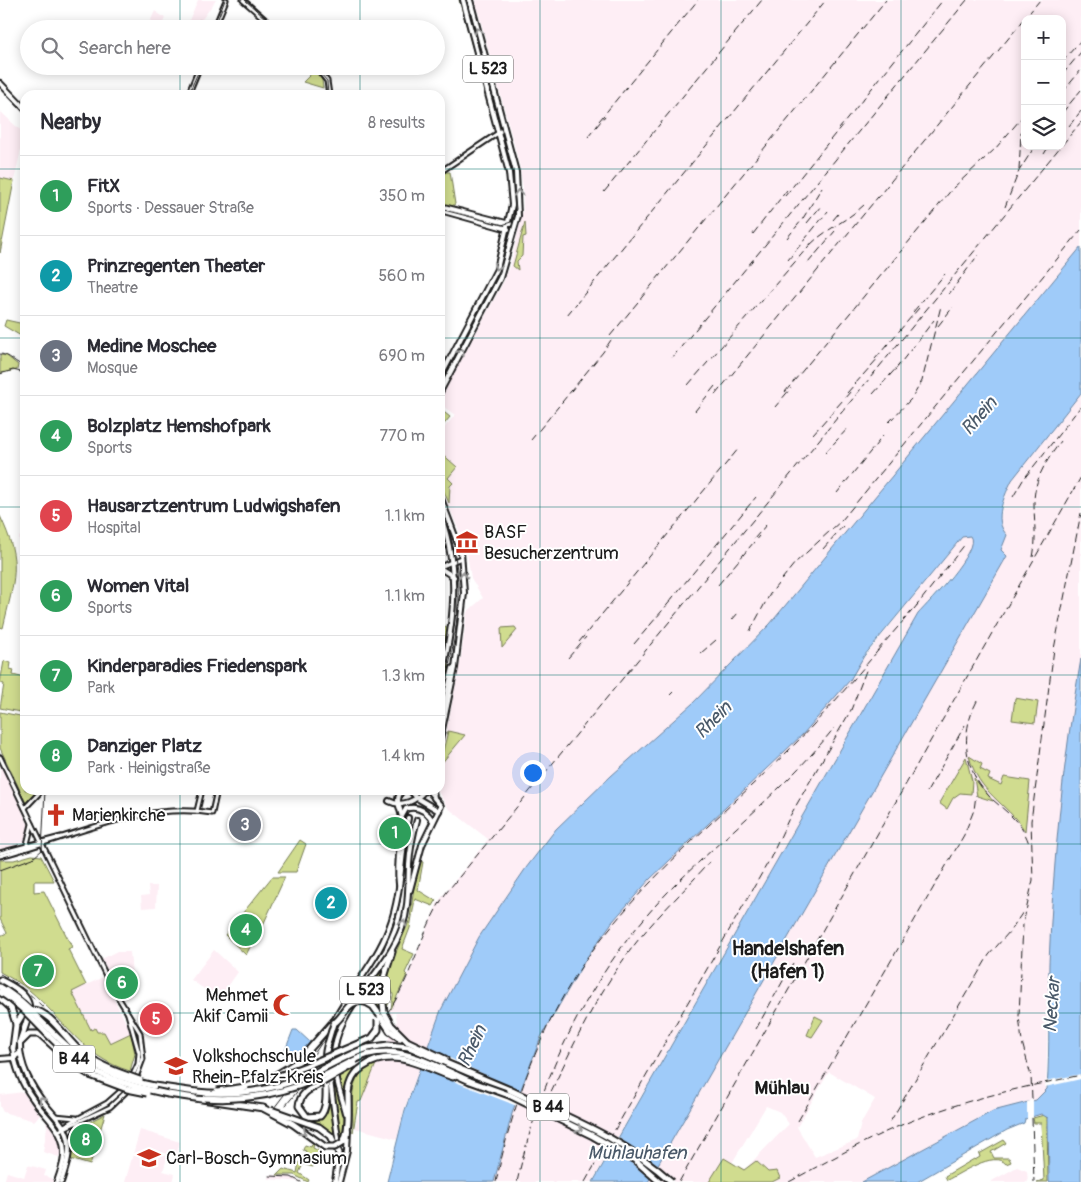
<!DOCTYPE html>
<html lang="en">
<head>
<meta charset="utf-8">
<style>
  :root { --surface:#fff; --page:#f2f2f3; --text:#2b2b33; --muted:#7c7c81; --line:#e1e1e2; --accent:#db2777 }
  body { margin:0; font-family:Pangolin,sans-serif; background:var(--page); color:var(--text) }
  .controls { position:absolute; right:15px; top:15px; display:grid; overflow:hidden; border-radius:10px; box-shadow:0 2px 12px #0003 }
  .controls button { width:45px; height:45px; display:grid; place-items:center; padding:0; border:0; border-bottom:1px solid var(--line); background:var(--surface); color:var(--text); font:25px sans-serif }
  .you { position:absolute; left:532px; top:772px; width:18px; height:18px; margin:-12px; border:4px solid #fff; border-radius:50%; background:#1a73e8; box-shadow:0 0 0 8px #1a73e833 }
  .badge { display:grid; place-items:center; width:32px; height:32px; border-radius:50%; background:var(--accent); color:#fff; font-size:16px; font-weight:700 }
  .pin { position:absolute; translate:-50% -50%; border:2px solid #fff; box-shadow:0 1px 5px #0006 }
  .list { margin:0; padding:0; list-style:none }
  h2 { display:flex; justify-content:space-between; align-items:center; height:65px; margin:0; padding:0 20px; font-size:21px }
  h2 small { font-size:16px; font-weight:400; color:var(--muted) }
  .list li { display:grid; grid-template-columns:32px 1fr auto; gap:15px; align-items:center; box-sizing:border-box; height:80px; padding:0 20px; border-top:1px solid var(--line) }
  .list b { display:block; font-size:19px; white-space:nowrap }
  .list p { margin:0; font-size:16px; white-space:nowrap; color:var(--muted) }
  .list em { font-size:16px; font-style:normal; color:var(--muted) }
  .icon { flex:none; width:28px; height:28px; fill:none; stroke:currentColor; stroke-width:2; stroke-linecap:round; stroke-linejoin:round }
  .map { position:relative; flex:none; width:1081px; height:1182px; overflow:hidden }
  .search { position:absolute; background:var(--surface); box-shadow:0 2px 12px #0003; left:20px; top:20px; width:425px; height:55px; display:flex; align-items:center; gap:12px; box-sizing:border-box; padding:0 18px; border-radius:28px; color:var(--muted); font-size:19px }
  .panel { position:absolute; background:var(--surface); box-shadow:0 2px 12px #0003; left:20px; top:90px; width:425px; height:705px; border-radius:15px }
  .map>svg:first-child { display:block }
  .built { fill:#feeef5; fill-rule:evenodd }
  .green { fill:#d0dc8f; stroke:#767c56 }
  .water { fill:#9fcbf9; stroke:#6b85a1 }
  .pier { fill:#fff }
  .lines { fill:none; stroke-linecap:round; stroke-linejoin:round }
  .major-tunnel { stroke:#ddd; stroke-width:4; stroke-dasharray:4 2; stroke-linecap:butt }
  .minor-casing { stroke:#1c1c1c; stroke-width:7 }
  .major-casing { stroke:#1c1c1c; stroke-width:8 }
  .highway-casing { stroke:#1c1c1c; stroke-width:9 }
  .minor { stroke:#fff; stroke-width:3 }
  .major { stroke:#fff; stroke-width:4 }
  .highway { stroke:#fff; stroke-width:5 }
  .tram { stroke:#1c1c1c; stroke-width:1 }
  .rail { stroke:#1c1c1c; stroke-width:1; stroke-dasharray:8 4; stroke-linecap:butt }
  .major-bridge-casing { stroke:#1c1c1c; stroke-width:8; stroke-linecap:butt }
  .highway-bridge-casing { stroke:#1c1c1c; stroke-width:9; stroke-linecap:butt }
  .major-bridge { stroke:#fff; stroke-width:4 }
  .highway-bridge { stroke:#fff; stroke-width:5 }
  .oneway { stroke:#999 }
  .grid { fill:none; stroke:#0f766e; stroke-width:1; stroke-opacity:0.55 }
  .labels { text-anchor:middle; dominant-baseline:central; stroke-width:4; stroke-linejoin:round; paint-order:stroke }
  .shield { fill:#fff; stroke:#606060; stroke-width:1 }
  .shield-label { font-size:16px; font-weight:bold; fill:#1c1c1c }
  .poi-label { font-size:18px; fill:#1c1c1c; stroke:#fff; text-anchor:start }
  .water-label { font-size:19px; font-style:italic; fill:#4a5969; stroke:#fff }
  .neighbourhood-label { font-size:19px; font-weight:bold; fill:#1c1c1c; stroke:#fff }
  .quarter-label { font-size:20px; font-weight:bold; fill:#1c1c1c; stroke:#fff }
</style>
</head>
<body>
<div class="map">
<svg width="1081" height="1182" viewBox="0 0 1081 1182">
  <rect width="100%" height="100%" fill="#fff"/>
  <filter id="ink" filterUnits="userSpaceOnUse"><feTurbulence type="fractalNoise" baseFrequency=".02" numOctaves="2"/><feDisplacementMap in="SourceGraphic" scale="10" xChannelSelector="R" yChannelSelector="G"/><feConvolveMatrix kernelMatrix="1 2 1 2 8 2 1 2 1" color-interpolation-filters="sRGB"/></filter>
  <g filter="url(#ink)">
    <g class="built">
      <polygon points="198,0 216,0 195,29 190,29 186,27"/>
      <path d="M 475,0 L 1081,0 L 1081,247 L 770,624 L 692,704 L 556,829 L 526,868 L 479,937 L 441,1010 L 404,1110 L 397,1139 L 355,1128 L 365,1088 L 397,1021 L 395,1012 L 363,1042 L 362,1040 L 388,1014 L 400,993 L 438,902 L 488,839 L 448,808 L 437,790 L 440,790 L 440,763 L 461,658 L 467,612 L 483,598 L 471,578 L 466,548 L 440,484 L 440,433 L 455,415 L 440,404 L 440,399 L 504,281 L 511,262 L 523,210 L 523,188 L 519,163 ZM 1025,19 L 1062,19 L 1062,146 L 1025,146 Z"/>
      <polygon points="155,11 165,18 161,27 155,24 153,28 148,26"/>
      <polygon points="0,111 19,129 25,131 14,181 0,178"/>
      <path d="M 1081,393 L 1081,659 L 1065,769 L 1056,864 L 1049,962 L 1046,1092 L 1036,1100 L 993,1111 L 862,1182 L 648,1182 L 1006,556 L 1001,550 L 1007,535 L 1001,526 L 1000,520 L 1004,500 L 1012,480 ZM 829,1072 L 875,1099 L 861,1123 L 857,1140 L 815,1157 L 797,1127 ZM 766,1106 L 780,1112 L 789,1124 L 745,1169 L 732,1163 Z"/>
      <polygon points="25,534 25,569 19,537"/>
      <polygon points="966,535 973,539 966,558 918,614 592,1182 494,1182 513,1110 541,1037 587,957 613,921 650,879 707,824 858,665 962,537"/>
      <polygon points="0,761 30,828 26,841 0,850"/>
      <polygon points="148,886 157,886 156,907 142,908 141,896 149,895"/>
      <polygon points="214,950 238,972 219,999 191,980"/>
      <polygon points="115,952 130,952 133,986 119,993 102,959"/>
      <polygon points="103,977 131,1033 110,1043 101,1034 91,1030 72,992"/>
      <polygon points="23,1092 40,1115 34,1121 3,1112 0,1106 0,1095"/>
      <polygon points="46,1120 58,1138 61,1150 59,1157 43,1152 47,1127"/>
      <polygon points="140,1130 180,1142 176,1155 169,1152 163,1171 175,1174 173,1182 125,1182"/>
      <polygon points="28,1165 46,1170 44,1176 53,1179 53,1182 4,1182 7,1172 24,1177"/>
      <polygon points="1017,1167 1027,1171 1028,1182 990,1182"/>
      <polygon points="269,1175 290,1176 302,1182 269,1179"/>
    </g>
    <g class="green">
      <polygon points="459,0 461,0 496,134 463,13"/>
      <polygon points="199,20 214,25 212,29 195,29"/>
      <polygon points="315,70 322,80 323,88 303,82"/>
      <polygon points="446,172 450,172 455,204 452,206 440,203 440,176"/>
      <polygon points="0,178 14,181 0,253"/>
      <polygon points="525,222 526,236 523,237 522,256 517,261 518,270 513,266"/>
      <polygon points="6,320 24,324 21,336 4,326"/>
      <polygon points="0,355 7,356 18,365 17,370 0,373"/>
      <polygon points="440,409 450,417 440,429"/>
      <polygon points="440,452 457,467 448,478 453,483 450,486 449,503 440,483"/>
      <path d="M 0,516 C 23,563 14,580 3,628 L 0,627 Z"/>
      <polygon points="440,626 448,627 440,661"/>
      <polygon points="515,627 517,630 502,648 501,628"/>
      <polygon points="4,661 11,663 10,669 14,670 13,675 25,678 25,713 0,708 4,684 0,683"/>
      <polygon points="446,664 451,666 440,714 440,691"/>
      <polygon points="1015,698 1038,702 1035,723 1012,720"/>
      <polygon points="0,712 25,717 25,790 38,790 26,803 0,748"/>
      <polygon points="448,731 465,735 440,765 440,763"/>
      <path d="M 969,756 L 982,764 L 980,769 L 990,774 L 988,779 L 1001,785 L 1004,777 L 1030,781 L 1025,831 C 1005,801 979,794 969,756 Z"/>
      <polygon points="966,757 972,781 971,794 960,793 953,798 947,809 939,803"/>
      <polygon points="974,778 993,801 977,796"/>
      <polygon points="300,840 306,844 296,872 278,872"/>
      <path d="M 32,855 L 41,856 L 54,881 L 34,881 L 34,892 L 44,891 L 72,947 L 68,949 L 86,985 L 72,992 L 91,1030 L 95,1028 L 97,1032 L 104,1032 L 110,1043 L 131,1033 L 135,1054 L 130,1071 C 82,1057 65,1020 29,990 C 21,983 10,978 0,972 L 0,936 L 7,933 L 0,919 L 0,860 L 14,860 Z"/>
      <polygon points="420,861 423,862 418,890 436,901 433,906 415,899 410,928 402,949 414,954 405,973 407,975 391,1009 393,995 388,971 410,919 415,877"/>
      <polygon points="272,877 285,877 257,938 253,945 251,945 246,955 225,935"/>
      <polygon points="385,967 379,988 381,1016 361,999"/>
      <polygon points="388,987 391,997 386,1010 384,989"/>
      <polygon points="815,1016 823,1020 812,1037 807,1035"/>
      <path d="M 18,1063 L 31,1090 L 58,1125 C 44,1108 18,1086 18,1063 Z"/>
      <path d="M 376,1064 L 361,1101 L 358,1102 L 353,1132 C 354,1105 344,1076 376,1064 Z"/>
      <polygon points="356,1067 346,1087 347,1103 339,1076"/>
      <polygon points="335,1079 344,1112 345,1132 341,1137 333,1080"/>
      <path d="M 328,1084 L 335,1122 L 337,1143 L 321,1126 L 311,1120 C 331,1120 328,1099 328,1084 Z"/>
      <polygon points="105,1111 78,1126 76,1134 79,1127 105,1114 90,1165 70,1159 79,1124"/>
      <polygon points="1044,1115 1047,1118 1048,1182 1037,1182 1044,1180 1041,1123 1034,1123 1033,1118"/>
      <path d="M 1004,1140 L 1006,1143 L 991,1152 L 994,1158 L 1009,1158 L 1011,1162 L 1006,1164 C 994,1150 960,1174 947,1180 L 945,1176 L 974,1159 L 975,1160 L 980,1157 L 979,1154 Z"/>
      <polygon points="312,1144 314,1144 313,1148 319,1151 313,1167 303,1164 299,1173 309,1180 308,1182 294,1175 277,1175 283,1169 297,1173 299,1162 302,1163 306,1151 303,1150 305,1145 311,1147"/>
      <polygon points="724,1158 744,1170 756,1161 768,1172 777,1171 780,1178 772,1182 709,1182"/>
    </g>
    <g class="water">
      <path d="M 1081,247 L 1081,393 L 1012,480 C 1005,495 992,520 1007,535 L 1001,550 L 1007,556 L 648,1182 L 593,1182 L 918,614 C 929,602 981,549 970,536 L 962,537 L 864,656 L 850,680 L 803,734 L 650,879 L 613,921 L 587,957 L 541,1037 L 513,1110 L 494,1182 L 387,1182 L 405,1110 L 441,1010 L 479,937 L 526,868 L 556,829 L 611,776 L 692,704 L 770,624 Z"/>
      <path d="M 1081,659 L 1081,1182 L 1049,1182 L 1048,1118 L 1041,1114 L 1025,1119 L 1024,1123 L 1007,1130 L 917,1182 L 862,1182 L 993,1111 L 1036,1100 L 1047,1089 C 1050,1047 1048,1005 1049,963 C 1053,862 1063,760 1081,659 Z"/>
      <polygon points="293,1030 297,1030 310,1042 301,1061 283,1056"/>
    </g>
    <g class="pier">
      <polygon points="424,1046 522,1092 517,1106 417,1067"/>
      <polygon points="1081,1074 1081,1079 1045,1087 1045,1081"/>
      <polygon points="1033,1099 1033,1117 1027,1120 1027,1102"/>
      <polygon points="616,1136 660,1166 652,1180 631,1163 609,1149"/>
    </g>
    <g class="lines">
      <g class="major-tunnel">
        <polyline points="408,818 414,790"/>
        <polyline points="417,820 423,793"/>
      </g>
      <defs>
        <g id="minor">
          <polyline points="243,0 276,29"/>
          <polyline points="214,29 226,0"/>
          <polyline points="315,66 327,81 329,95"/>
          <polyline points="188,95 200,66"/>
          <polyline points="440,172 504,129"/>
          <polyline points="440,567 461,558"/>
          <polyline points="0,757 110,984 140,1033 143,1059 135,1080"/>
          <polyline points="25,808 42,790"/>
          <polyline points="197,811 202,790"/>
          <polyline points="27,844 32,824"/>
          <polyline points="0,853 61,837"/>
          <path d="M 0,856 C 68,839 140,801 212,813 L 217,790"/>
          <polyline points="128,1014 139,1053 138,1064 131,1079"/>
          <polyline points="55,1116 76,1118"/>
          <polyline points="62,1127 107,1103 124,1088"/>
          <polyline points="58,1131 110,1107 129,1089"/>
          <polyline points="70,1144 79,1122"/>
        </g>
        <g id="major">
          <polyline points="0,83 25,109"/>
          <polyline points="440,206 510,224"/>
          <polyline points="440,210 508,229"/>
          <polyline points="440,378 497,269 512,205 509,173 463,0"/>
          <polyline points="440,392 500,278 518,216 516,172 470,0"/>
          <polyline points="440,496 461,552 464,593 455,668 440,739"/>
          <path d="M 440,514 C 461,573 454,624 440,683"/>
          <polyline points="440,568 454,577"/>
          <polyline points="440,722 453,668"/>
          <polyline points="410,790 417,798 439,811"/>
          <polyline points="428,790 433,796"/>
          <path d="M 389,801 C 402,808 416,801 425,790"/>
          <path d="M 402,816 L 406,809 C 418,805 427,812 433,821"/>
          <path d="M 399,884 C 396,862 401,842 402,820 C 402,808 393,802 402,790"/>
          <polyline points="410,890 422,845 441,806 434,798 433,790"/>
          <path d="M 334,1021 C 351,989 376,962 389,928 C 403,892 400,855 408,818"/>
          <path d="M 20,1043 C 19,1065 32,1088 45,1104 C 55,1117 68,1127 69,1144 C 70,1156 65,1170 61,1182"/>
          <path d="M 13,1048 C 15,1067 22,1084 33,1099 C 44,1116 64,1129 64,1152 C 65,1162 60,1172 57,1182"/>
          <polyline points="0,1059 13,1058 20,1053"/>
          <polyline points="328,1066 339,1145"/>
          <path d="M 346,1113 C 342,1097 335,1079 334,1062 C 331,1011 386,974 402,928 C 409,907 408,887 409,865 C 410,849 413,834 417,820"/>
          <polyline points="335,1182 339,1152"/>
          <polyline points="339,1182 347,1151 348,1130"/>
        </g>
        <g id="highway">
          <path d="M 0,980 C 37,998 32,1007 20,1041"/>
          <polyline points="0,998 11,1008 16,1024"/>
          <polyline points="366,1002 373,1006 381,1017"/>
          <polyline points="384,1012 381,987 392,952"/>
          <polyline points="407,1041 445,1059"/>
          <polyline points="20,1043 29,1034 40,1034 74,1065 90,1075"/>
          <polyline points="13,1048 16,1025 24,1012"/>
          <polyline points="368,1048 388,1045 408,1047 510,1090"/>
          <path d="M 369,1054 C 404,1045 439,1068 470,1081"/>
          <path d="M 323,1082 C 312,1088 300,1092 299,1106 L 307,1117 L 320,1116 C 333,1103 320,1065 328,1043"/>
          <polyline points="154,1086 196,1092"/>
          <polyline points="246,1087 268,1080 299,1061 334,1021"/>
          <polyline points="168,1094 263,1108"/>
          <polyline points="319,1127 331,1136 339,1153"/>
          <path d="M 343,1142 C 350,1131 348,1106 348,1093 C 349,1082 354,1073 363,1067 C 393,1046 423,1067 453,1077 L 456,1075"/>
        </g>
      </defs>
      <use href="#minor" class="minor-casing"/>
      <use href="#major" class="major-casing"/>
      <use href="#highway" class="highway-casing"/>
      <use href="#minor" class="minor"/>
      <use href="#major" class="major"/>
      <use href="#highway" class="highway"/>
      <g class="tram">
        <polyline points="245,0 277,29"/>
        <polyline points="214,29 225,0"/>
        <polyline points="314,66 327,81 328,95"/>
        <polyline points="188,95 201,66"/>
        <polyline points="440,209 502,225 511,222 515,216"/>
        <path d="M 0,354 C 10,354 15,364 25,366"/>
        <polyline points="0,374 13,370 25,373"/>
        <polyline points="440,386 500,272 516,209 512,169 467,0"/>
        <path d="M 440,504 C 470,580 458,629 440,705"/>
        <polyline points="0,870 33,858 42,850 45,790"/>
        <path d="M 344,1062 C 366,1050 386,1045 411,1051 L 600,1135 L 639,1159 L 667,1182"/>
        <polyline points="286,1105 307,1080 317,1059"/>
        <polyline points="274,1108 304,1069 384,949 400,902 411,819"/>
        <polyline points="269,1176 291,1177 301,1182"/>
      </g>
      <g class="rail">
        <polyline points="1062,62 1081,40"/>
        <polyline points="1062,75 1081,52"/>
        <polyline points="1062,93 1081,70"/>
        <polyline points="1062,113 1081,90"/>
        <polyline points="599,121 698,0"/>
        <polyline points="1069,126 1081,111"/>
        <polyline points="588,137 605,116"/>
        <polyline points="1062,145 1081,122"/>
        <polyline points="1044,154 1049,146"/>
        <polyline points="1019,170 1021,134 1025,123"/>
        <polyline points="604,192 762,0"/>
        <polyline points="785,196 943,0"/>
        <polyline points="1005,207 1019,171 1035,146"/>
        <polyline points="833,220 838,214"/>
        <polyline points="807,223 821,206"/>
        <polyline points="753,234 787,190"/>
        <polyline points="787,238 802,220 822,187"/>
        <path d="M 810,245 C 826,229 847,221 864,205"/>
        <polyline points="788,260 828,211"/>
        <polyline points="808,263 835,231"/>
        <polyline points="949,294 978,255"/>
        <polyline points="913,312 945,274"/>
        <polyline points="567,315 826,0"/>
        <polyline points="938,326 953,307"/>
        <polyline points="610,336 886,0"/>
        <polyline points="672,358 967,0"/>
        <polyline points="875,359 919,308"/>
        <polyline points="895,370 934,320"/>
        <polyline points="688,385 814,240"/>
        <polyline points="785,392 953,188 995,149 1025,114"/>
        <polyline points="847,393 879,357"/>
        <polyline points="873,394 900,364"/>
        <polyline points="715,395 1040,0"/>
        <polyline points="775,407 791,388"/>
        <polyline points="695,411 715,386"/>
        <polyline points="889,422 912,398 922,381 941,306"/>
        <polyline points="813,434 851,391"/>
        <polyline points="531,440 603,352 613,337"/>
        <polyline points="825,453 849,427"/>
        <polyline points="837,493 883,436"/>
        <polyline points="1013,497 1023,480 1081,406"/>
        <polyline points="754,539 766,525"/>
        <polyline points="823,549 843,526"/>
        <path d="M 1033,557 C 1037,538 1034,522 1034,503 C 1034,478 1047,460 1061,441"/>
        <polyline points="718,585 759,536"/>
        <polyline points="669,602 756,497"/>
        <polyline points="914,609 966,543"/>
        <polyline points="732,620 738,613"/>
        <polyline points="750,631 770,594 795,563 842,520 1081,230"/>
        <polyline points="579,642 739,448"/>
        <polyline points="634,644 673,598"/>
        <polyline points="877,651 918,604"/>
        <polyline points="701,653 716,640"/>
        <polyline points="568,658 586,637"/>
        <polyline points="670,695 673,692"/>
        <path d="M 977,701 C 959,735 964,773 993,800 C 1008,813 1023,824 1029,844"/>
        <polyline points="927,792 965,725"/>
        <path d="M 0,974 C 50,999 64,1047 118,1070"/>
        <polyline points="756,1029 793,963"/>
        <path d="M 362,1041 C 412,998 412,944 446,893 L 1061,146"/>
        <polyline points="1032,1099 1031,1076 1022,1042 1019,1016 1023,924 1033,880 1031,821 1054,649 1081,513"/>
        <path d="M 546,1102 C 571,1050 594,999 629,952 C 653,919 684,892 710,861"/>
        <polyline points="1032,1118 1034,1182"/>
        <polyline points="798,1121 964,835 974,810 976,795"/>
        <polyline points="890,1122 989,955 1010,931 1023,912"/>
        <path d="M 496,1182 C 514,1099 544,1016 595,947 C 651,873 722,815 788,751 C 821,718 851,683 881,647"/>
        <path d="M 517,1182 C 541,1074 590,974 667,893 C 722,837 785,790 834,728"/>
        <polyline points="585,1182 770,859 790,816 851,710 867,668"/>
        <polyline points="679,1182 1081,477"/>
        <path d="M 789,1182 C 835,1157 881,1131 930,1114 C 979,1096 1030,1086 1081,1075"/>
      </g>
      <defs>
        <polyline id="major-bridge" points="328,1042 334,1022"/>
        <g id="highway-bridge">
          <path d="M 0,987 C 27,1003 44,1026 67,1046 C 92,1069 122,1079 154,1086"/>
          <path d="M 0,992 C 25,1007 41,1030 63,1049 C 92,1076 129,1086 168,1094"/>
          <path d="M 33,1010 C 51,1012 66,1040 81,1052 C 99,1066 119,1073 140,1080"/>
          <polyline points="384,1012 391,1025 407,1041"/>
          <polyline points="381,1017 390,1031 400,1038"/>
          <path d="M 333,1024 C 346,1016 346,998 366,1002"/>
          <polyline points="90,1075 127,1089 147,1093"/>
          <polyline points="268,1080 306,1066 372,1038 378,1030 378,1020"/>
          <polyline points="470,1081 509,1095 593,1136 635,1160 660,1182"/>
          <polyline points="323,1082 354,1064"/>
          <path d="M 510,1090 C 567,1117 625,1139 672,1182"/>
          <polyline points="217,1091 246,1087"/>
          <path d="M 196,1092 C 237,1096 274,1091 312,1074 C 331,1065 348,1054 368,1048"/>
          <path d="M 205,1098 C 244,1101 281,1094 317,1079 C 335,1071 351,1060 369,1054"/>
          <polyline points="263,1108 293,1124 325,1147 335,1147 343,1142"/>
          <polyline points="271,1110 319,1127"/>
        </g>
      </defs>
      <use href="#major-bridge" class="major-bridge-casing"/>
      <use href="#highway-bridge" class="highway-bridge-casing"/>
      <use href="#major-bridge" class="major-bridge"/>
      <use href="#highway-bridge" class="highway-bridge"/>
    </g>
    <defs><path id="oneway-chevron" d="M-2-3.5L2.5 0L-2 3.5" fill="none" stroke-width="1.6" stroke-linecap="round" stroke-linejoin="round" transform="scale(1.25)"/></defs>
    <g class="oneway">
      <use href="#oneway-chevron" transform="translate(478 31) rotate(-105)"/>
      <use href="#oneway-chevron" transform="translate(518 193) rotate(-94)"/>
      <use href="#oneway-chevron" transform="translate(497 267) rotate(112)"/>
      <use href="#oneway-chevron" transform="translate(461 352) rotate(-62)"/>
      <use href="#oneway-chevron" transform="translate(463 575) rotate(-91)"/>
      <use href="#oneway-chevron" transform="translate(403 923) rotate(-73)"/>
      <use href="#oneway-chevron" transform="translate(42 1100) rotate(-126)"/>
      <use href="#oneway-chevron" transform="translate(579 1129) rotate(25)"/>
      <use href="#oneway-chevron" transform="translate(303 1132) rotate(38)"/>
    </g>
  </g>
  <path class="grid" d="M 180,0 L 180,29M 360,0 L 360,29M 540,0 L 540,1182M 721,0 L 721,1182M 901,0 L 901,1182M 180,66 L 180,95M 360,66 L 360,95M 0,169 L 25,169M 440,169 L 1081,169M 0,338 L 25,338M 440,338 L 1081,338M 0,507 L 25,507M 440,507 L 1081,507M 0,675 L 25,675M 440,675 L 1081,675M 180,790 L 180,1182M 360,790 L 360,1182M 0,844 L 1081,844M 0,1013 L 1081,1013"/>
  <defs>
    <symbol id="museum-bare" viewBox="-9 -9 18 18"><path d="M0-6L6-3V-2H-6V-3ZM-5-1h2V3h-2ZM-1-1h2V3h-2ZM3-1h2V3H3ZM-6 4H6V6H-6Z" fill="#c8321e" stroke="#fff" stroke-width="2.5" paint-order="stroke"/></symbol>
    <symbol id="church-bare" viewBox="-9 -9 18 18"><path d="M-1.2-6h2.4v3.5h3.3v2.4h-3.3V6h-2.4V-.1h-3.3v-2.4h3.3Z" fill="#c8321e" stroke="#fff" stroke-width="2.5" paint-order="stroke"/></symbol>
    <symbol id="mosque-bare" viewBox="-9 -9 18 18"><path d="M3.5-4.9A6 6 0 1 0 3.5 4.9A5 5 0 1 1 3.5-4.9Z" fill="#c8321e" stroke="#fff" stroke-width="2.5" paint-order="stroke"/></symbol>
    <symbol id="university-bare" viewBox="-9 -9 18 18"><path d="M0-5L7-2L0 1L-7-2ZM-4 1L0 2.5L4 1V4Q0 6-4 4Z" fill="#c8321e" stroke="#fff" stroke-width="2.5" paint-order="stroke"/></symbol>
    <symbol id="school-bare" viewBox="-9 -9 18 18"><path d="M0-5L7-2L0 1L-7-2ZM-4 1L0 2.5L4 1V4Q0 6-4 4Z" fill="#c8321e" stroke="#fff" stroke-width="2.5" paint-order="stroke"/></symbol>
  </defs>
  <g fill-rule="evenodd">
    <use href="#museum-bare" x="451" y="526" width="32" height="32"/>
    <use href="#church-bare" x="40" y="799" width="32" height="32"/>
    <use href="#mosque-bare" x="268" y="989" width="32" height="32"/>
    <use href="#university-bare" x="160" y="1050" width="32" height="32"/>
    <use href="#school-bare" x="133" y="1142" width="32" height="32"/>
  </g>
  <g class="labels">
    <g class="shield">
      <rect x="463" y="55.5" width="50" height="27" rx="4"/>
      <rect x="340" y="976.5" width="50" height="27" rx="4"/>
      <rect x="53" y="1045.5" width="42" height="27" rx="4"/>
      <rect x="527" y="1093.5" width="42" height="27" rx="4"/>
    </g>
    <g class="shield-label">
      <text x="488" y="69">L 523</text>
      <text x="365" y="990">L 523</text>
      <text x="74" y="1059">B 44</text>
      <text x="548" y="1107">B 44</text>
    </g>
    <g class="poi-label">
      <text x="484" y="532">BASF<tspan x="484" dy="21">Besucherzentrum</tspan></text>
      <text x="72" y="815">Marienkirche</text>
      <text x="268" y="995" text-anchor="end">Mehmet<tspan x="268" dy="21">Akif Camii</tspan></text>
      <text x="192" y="1056">Volkshochschule<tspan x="192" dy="21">Rhein-Pfalz-Kreis</tspan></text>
      <text x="166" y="1158">Carl-Bosch-Gymnasium</text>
    </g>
    <g class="water-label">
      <text transform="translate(979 416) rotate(-49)">Rhein</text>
      <text transform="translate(713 720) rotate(-45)">Rhein</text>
      <text transform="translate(1052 1005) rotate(-86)">Neckar</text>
      <text transform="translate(472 1046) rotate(-65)">Rhein</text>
      <text x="637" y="1153">Mühlauhafen</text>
    </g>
    <g class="neighbourhood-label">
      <text x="782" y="1088">Mühlau</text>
    </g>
    <g class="quarter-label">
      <text x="788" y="948">Handelshafen<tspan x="788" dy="23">(Hafen 1)</tspan></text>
    </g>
  </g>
</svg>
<div class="controls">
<button>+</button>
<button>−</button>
<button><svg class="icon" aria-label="layers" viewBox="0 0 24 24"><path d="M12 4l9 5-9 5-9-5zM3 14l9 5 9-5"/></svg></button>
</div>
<div class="you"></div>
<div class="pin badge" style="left:395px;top:833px;background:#2e9e5b">1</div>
<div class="pin badge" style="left:331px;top:903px;background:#0f9aa8">2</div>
<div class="pin badge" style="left:245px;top:825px;background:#6b7280">3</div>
<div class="pin badge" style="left:246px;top:930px;background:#2e9e5b">4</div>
<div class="pin badge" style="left:156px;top:1019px;background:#e0444e">5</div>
<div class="pin badge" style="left:122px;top:983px;background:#2e9e5b">6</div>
<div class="pin badge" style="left:38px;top:971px;background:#2e9e5b">7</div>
<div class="pin badge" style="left:86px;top:1140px;background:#2e9e5b">8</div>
<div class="search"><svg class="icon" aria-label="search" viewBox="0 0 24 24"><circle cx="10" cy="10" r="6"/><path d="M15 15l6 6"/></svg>Search here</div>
<section class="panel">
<h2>Nearby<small>8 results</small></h2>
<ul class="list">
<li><span class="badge" style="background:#2e9e5b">1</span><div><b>FitX</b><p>Sports · Dessauer Straße</p></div><em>350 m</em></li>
<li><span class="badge" style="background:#0f9aa8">2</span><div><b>Prinzregenten Theater</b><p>Theatre</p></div><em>560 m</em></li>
<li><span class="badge" style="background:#6b7280">3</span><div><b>Medine Moschee</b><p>Mosque</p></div><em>690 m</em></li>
<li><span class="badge" style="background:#2e9e5b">4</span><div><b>Bolzplatz Hemshofpark</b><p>Sports</p></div><em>770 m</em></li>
<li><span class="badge" style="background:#e0444e">5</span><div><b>Hausarztzentrum Ludwigshafen</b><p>Hospital</p></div><em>1.1 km</em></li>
<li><span class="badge" style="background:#2e9e5b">6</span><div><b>Women Vital</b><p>Sports</p></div><em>1.1 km</em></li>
<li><span class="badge" style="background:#2e9e5b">7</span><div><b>Kinderparadies Friedenspark</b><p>Park</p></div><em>1.3 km</em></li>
<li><span class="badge" style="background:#2e9e5b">8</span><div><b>Danziger Platz</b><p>Park · Heinigstraße</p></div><em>1.4 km</em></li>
</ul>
</section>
</div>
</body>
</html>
